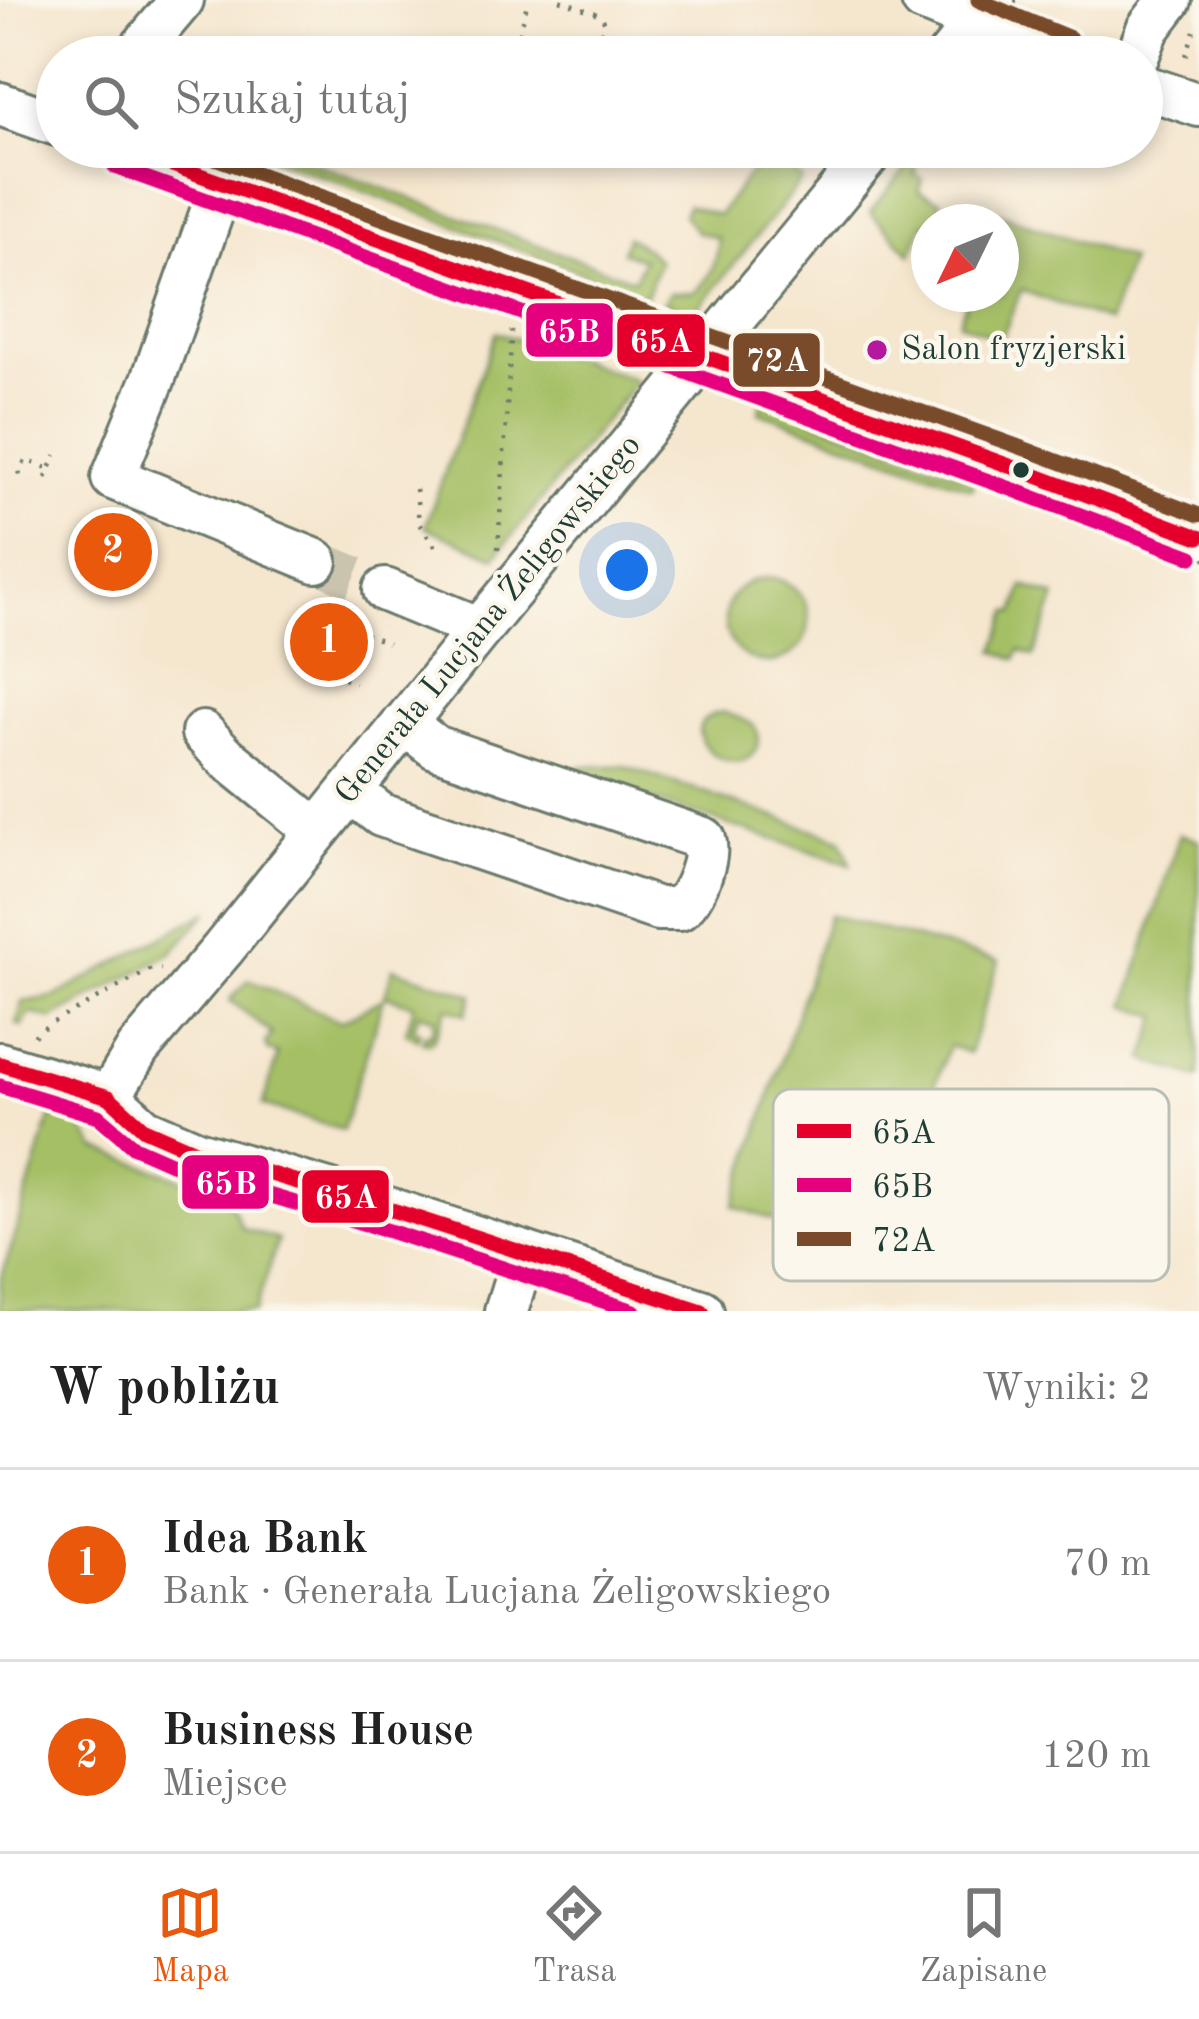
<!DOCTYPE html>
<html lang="pl">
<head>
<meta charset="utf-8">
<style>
  :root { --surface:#fff; --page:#f6f6f6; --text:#222; --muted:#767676; --line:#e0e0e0; --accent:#ea580c }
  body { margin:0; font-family:"Old Standard TT",serif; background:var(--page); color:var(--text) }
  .compass { position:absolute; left:911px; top:204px; width:108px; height:108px; border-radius:50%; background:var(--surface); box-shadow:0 6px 18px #0003; rotate:227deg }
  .you { position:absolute; left:627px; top:570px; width:42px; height:42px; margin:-30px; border:9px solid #fff; border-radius:50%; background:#1a73e8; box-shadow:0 0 0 18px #1a73e833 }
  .badge { display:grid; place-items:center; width:78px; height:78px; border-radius:50%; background:var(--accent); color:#fff; font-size:39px; font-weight:700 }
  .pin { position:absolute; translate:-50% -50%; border:6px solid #fff; box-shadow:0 3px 12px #0006 }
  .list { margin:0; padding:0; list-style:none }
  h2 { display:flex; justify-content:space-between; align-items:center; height:156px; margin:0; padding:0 48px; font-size:51px }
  h2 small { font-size:39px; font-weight:400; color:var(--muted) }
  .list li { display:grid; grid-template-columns:78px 1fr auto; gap:36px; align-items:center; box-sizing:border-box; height:192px; padding:0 48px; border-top:3px solid var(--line) }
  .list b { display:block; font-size:45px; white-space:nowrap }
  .list p { margin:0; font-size:39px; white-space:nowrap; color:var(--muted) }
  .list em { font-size:39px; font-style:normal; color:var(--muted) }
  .icon { flex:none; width:66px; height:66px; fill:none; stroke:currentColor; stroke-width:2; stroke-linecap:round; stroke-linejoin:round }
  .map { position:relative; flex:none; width:1199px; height:1311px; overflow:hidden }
  .search { position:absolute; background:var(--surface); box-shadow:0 6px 18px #0003; left:36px; right:36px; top:36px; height:132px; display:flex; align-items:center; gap:30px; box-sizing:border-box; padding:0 42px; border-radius:66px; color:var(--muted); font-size:45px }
  .sheet { height:540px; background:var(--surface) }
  nav { display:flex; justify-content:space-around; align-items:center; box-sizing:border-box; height:168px; border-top:3px solid var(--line); background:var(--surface); font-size:33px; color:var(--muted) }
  nav a { display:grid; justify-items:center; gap:6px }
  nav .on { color:var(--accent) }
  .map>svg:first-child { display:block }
  .green { fill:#a5bf65; stroke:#627e4c; stroke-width:3 }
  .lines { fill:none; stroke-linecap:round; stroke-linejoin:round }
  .minor-tunnel { stroke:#cac4af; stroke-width:42; stroke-dasharray:42 21; stroke-linecap:butt }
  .minor-casing { stroke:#6a786a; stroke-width:48 }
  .path { stroke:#6a786a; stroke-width:4.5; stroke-dasharray:3 9; stroke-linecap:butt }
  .minor { stroke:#fff; stroke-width:42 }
  .bus-1-casing { stroke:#fbf7ec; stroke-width:24 }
  .bus-2-casing { stroke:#fbf7ec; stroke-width:24 }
  .bus-3-casing { stroke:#fbf7ec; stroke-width:24 }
  .bus-1 { stroke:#e4002b; stroke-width:15 }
  .bus-2 { stroke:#e5007d; stroke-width:15 }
  .bus-3 { stroke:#7a4b2a; stroke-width:15 }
  .poi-dot { fill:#b5179e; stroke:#fbf7ec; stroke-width:4.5 }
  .bus-dot { fill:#1f3d34; stroke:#fbf7ec; stroke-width:4.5 }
  .labels { text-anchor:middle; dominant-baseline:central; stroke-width:9; stroke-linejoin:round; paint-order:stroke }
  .poi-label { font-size:33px; fill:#1f3d34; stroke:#fbf7ec; text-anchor:start }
  .street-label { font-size:33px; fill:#1f3d34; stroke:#fbf7ec }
  .key { fill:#fbf7ec; stroke:#b9bfb5; stroke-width:3 }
  .key-label { font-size:33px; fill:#1f3d34 }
  .line-badge { stroke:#fbf7ec; stroke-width:4.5 }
  .badge-label { font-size:33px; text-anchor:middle; font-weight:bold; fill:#fff }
</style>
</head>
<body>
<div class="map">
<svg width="1199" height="1311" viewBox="0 0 1199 1311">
  <rect width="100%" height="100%" fill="#fbf7ec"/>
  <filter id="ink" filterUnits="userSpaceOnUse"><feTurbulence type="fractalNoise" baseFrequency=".00833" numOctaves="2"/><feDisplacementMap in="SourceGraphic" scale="24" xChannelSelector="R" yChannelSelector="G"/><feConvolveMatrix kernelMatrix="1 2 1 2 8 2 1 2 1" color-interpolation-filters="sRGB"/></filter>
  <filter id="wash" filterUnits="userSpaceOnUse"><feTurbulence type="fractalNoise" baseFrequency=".004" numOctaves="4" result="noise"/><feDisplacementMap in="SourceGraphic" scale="48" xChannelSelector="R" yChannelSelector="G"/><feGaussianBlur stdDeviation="2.7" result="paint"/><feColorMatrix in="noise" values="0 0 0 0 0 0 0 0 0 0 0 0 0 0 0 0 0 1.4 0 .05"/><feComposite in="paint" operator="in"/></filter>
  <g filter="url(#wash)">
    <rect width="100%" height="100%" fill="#f5e6ce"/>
    <g class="green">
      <polygon points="270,147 634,280 643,259 622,252 627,237 647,249 659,261 646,296 266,155"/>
      <path d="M 770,147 L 828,147 L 812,167 L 792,151 L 783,162 L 802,180 L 698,309 L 692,312 L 664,302 L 670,293 L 695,292 C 712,275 718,262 718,238 L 697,232 L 683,215 L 687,205 L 718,215 Z"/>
      <polygon points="910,164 917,169 915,175 923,179 918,191 941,201 940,208 950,211 946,222 929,222 929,226 923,224 911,254 870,212"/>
      <polygon points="998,213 1130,260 1108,322 1021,290 1001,340 959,322 969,294 1001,294 1001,222 995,222"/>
      <polygon points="496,332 632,378 636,382 495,557 425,527"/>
      <polygon points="762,401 975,480 972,488 759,412"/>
      <circle cx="767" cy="620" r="42"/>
      <polygon points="1024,586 1056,597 1034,656 1020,650 1016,659 995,651 1009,612 1015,613"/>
      <path d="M 722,712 C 731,715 742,718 750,723 C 765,733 759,757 741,761 C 709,766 676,721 722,712 Z"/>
      <polygon points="526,754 549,767 571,771 584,766 624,766 841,839 851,864 572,775 563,786 525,756"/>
      <polygon points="1180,834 1199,840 1199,1078 1144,1060 1159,1016 1126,1005"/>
      <polygon points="209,911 171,953 52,1019 30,1013 23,1026 16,1024 23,1002 54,997"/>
      <polygon points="829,915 999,961 969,1053 949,1046 885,1224 841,1210 830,1240 734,1206"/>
      <polygon points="393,968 473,995 466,1014 447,1008 435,1038 429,1043 422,1041 425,1034 431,1035 436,1019 419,1013 413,1029 420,1032 417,1039 406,1032 414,1005 385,995"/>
      <polygon points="249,980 341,1021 384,998 342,1130 263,1105 278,1054 268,1050 265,1043 272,1034 230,1000"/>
      <polygon points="51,1115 79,1123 96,1149 226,1194 242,1228 278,1240 255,1311 0,1311 0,1283"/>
    </g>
  </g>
  <g filter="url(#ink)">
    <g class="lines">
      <polyline class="minor-tunnel" points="316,561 385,590"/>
      <defs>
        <g id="minor">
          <polyline points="923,0 1062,57"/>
          <polyline points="134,57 182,0"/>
          <polyline points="948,57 993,2"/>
          <polyline points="1137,57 1148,29 1170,0"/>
          <polyline points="1142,86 1199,105"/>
          <polyline points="0,104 57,124"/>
          <polyline points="122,147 1021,470 1199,537"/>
          <polyline points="222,183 153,380 113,478 316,561"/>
          <polyline points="385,590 480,629"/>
          <polyline points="203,733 227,758 317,831"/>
          <path d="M 350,791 L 381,815 L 658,909 L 679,909 C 695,896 710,858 704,839 L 435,747 L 404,723"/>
          <polyline points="0,1064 109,1097 144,1129 197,1152 395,1211 702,1311"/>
          <polyline points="109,1097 138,1049 223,949 480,629 875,147"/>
          <polyline points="506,1311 524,1253"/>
        </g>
      </defs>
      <use href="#minor" class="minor-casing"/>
      <g class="path">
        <polyline points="560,0 601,15 605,23 592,57"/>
        <polyline points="1186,56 1194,31"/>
        <polyline points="514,57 528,0"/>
        <polyline points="19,475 25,460 50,469"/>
        <polyline points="46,478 56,455"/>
        <polyline points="416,489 419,524 440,553"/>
        <polyline points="498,549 512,327"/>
        <polyline points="365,634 388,643"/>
        <polyline points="332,675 355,683"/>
        <polyline points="34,1036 48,1025 150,970 161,969"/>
      </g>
      <use href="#minor" class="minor"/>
      <defs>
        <g id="bus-1">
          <polyline points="122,147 1021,470 1199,537"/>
          <polyline points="0,1064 109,1097 144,1129 197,1152 395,1211 702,1311"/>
        </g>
        <g id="bus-2">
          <polyline points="115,167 1014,490 1192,557"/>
          <polyline points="0,1086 98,1116 134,1147 191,1172 389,1231 634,1311"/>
        </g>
        <g id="bus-3">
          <polyline points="978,0 1070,38"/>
          <polyline points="184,147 1028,450 1199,515"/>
        </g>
      </defs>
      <use href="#bus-1" class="bus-1-casing"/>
      <use href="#bus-2" class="bus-2-casing"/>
      <use href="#bus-3" class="bus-3-casing"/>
      <use href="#bus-1" class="bus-1"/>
      <use href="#bus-2" class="bus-2"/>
      <use href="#bus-3" class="bus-3"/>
    </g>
  </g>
  <circle class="poi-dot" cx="877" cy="350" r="12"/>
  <circle class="bus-dot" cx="1021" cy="470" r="10"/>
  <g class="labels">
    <g class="poi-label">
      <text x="901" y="350">Salon fryzjerski</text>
    </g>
    <g class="street-label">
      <text transform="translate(489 620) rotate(-51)">Generała Lucjana Żeligowskiego</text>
    </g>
  </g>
  <rect x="773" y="1089" width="396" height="192" rx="18" class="key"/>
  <rect x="797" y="1124" width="54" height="14" fill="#e4002b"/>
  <rect x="797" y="1178" width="54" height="14" fill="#e5007d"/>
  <rect x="797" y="1232" width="54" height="14" fill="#7a4b2a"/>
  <g class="key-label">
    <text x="872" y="1143">65A</text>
    <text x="872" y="1197">65B</text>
    <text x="872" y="1251">72A</text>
  </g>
  <g class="line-badge">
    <rect x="524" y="301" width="91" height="58" rx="12" fill="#e5007d"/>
    <rect x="615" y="312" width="92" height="57" rx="12" fill="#e4002b"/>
    <rect x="731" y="331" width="91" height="58" rx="12" fill="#7a4b2a"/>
    <rect x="180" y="1153" width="91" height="58" rx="12" fill="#e5007d"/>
    <rect x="300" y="1168" width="91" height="57" rx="12" fill="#e4002b"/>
  </g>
  <g class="badge-label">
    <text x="569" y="342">65B</text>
    <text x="661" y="352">65A</text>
    <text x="777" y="371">72A</text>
    <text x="226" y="1194">65B</text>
    <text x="346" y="1208">65A</text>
  </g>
</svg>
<svg class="compass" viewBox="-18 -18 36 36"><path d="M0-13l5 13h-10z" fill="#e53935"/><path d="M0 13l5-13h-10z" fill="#767676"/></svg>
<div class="you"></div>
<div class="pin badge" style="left:329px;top:642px">1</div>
<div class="pin badge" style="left:113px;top:552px">2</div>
<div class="search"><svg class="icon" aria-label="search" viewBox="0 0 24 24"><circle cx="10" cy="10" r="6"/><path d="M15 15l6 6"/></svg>Szukaj tutaj</div>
</div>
<section class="sheet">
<h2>W pobliżu<small>Wyniki: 2</small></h2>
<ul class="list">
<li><span class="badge">1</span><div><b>Idea Bank</b><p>Bank · Generała Lucjana Żeligowskiego</p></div><em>70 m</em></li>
<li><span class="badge">2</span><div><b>Business House</b><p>Miejsce</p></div><em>120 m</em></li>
</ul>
</section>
<nav>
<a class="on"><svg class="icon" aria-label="map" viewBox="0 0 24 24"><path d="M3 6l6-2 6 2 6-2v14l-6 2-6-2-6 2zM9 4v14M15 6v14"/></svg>Mapa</a>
<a><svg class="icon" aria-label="directions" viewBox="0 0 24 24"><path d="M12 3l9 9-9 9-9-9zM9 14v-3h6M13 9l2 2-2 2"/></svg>Trasa</a>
<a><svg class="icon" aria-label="saved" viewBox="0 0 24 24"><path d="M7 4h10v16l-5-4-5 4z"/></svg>Zapisane</a>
</nav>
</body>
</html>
